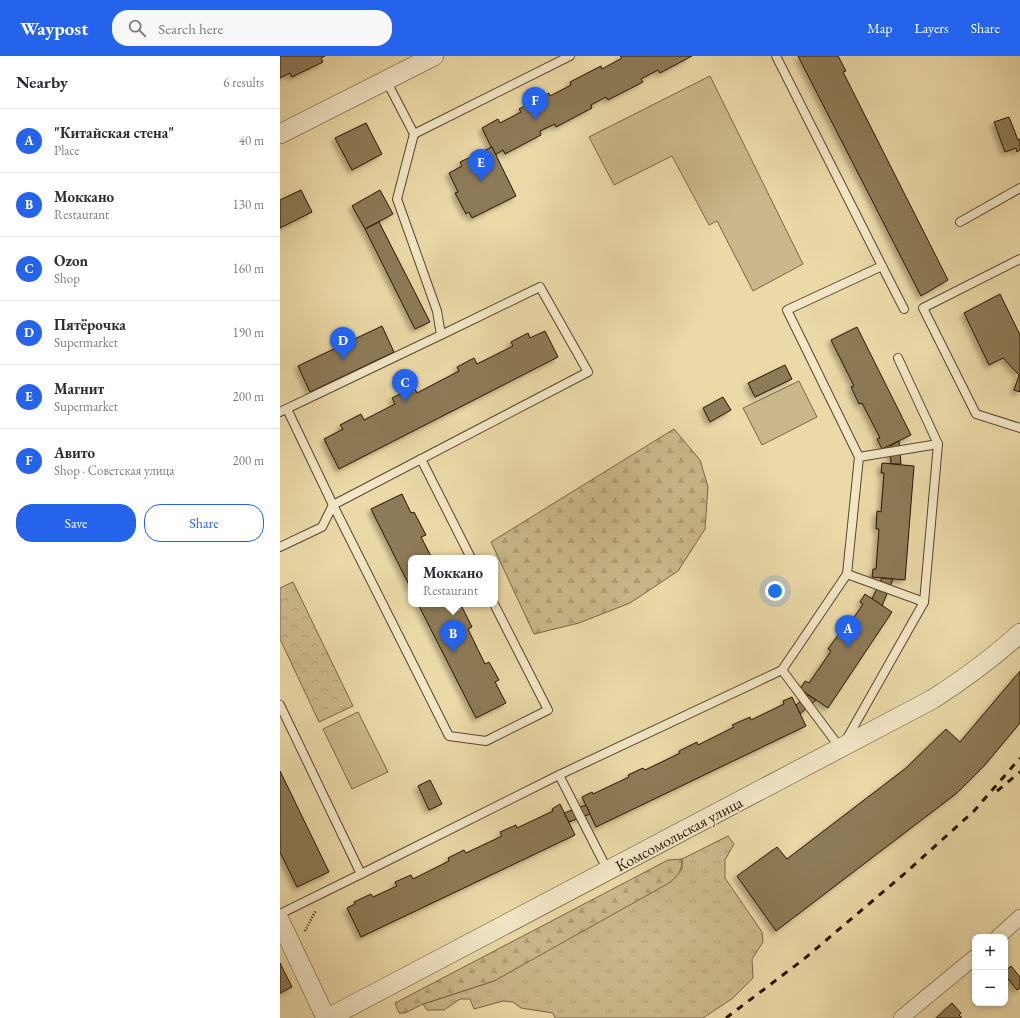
<!DOCTYPE html>
<html lang="en">
<head>
<meta charset="utf-8">
<style>
  :root { --surface:#fff; --page:#f7f7f7; --text:#2b2b33; --muted:#7c7c81; --line:#e1e1e2; --accent:#2563eb }
  body { margin:0; font-family:"EB Garamond",serif; background:var(--page); color:var(--text) }
  .controls { position:absolute; right:12px; bottom:12px; display:grid; overflow:hidden; border-radius:8px; box-shadow:0 2px 6px #0003 }
  .controls button { width:36px; height:36px; display:grid; place-items:center; padding:0; border:0; border-bottom:1px solid var(--line); background:var(--surface); color:var(--text); font:20px sans-serif }
  .you { position:absolute; left:495px; top:535px; width:14px; height:14px; margin:-10px; border:3px solid #fff; border-radius:50%; background:#1a73e8; box-shadow:0 0 0 6px #1a73e833 }
  .badge { display:grid; place-items:center; width:26px; height:26px; border-radius:50%; background:var(--accent); color:#fff; font-size:13px; font-weight:700 }
  .pin { position:absolute; translate:-50% -33px; filter:drop-shadow(0 1px 2px #0008) }
  .pin::after { content:''; position:absolute; top:21px; width:14px; height:12px; background:inherit; clip-path:polygon(0 0,100% 0,50% 100%) }
  .popup { position:absolute; left:128px; top:499px; width:90px; height:52px; box-sizing:border-box; display:grid; place-content:center; border-radius:8px; background:var(--surface); filter:drop-shadow(0 1px 3px #0005); font-size:13px; white-space:nowrap; color:var(--muted) }
  .popup b { font-size:15px; color:var(--text) }
  .popup::after { content:''; position:absolute; left:50%; top:100%; margin-left:-8px; border:8px solid transparent; border-top-color:var(--surface) }
  .list { margin:0; padding:0; list-style:none }
  h2 { display:flex; justify-content:space-between; align-items:center; height:52px; margin:0; padding:0 16px; font-size:17px }
  h2 small { font-size:13px; font-weight:400; color:var(--muted) }
  .list li { display:grid; grid-template-columns:26px 1fr auto; gap:12px; align-items:center; box-sizing:border-box; height:64px; padding:0 16px; border-top:1px solid var(--line) }
  .list b { display:block; font-size:15px; white-space:nowrap }
  .list p { margin:0; font-size:13px; white-space:nowrap; color:var(--muted) }
  .list em { font-size:13px; font-style:normal; color:var(--muted) }
  .actions { display:flex; gap:8px; padding:12px 16px }
  .actions a { flex:1; padding:9px 0; border:1px solid var(--accent); border-radius:16px; text-align:center; font-size:14px; color:var(--accent) }
  .actions .main { background:var(--accent); color:#fff }
  .icon { flex:none; width:22px; height:22px; fill:none; stroke:currentColor; stroke-width:2; stroke-linecap:round; stroke-linejoin:round }
  .map { position:relative; flex:none; width:740px; height:962px; overflow:hidden }
  header { display:flex; align-items:center; gap:24px; box-sizing:border-box; height:56px; padding:0 20px; background:var(--accent); color:#fff }
  header strong { font-size:19px }
  nav { display:flex; gap:22px; margin-inline-start:auto; font-size:14px }
  .search { width:280px; height:36px; background:var(--page); display:flex; align-items:center; gap:10px; box-sizing:border-box; padding:0 14px; border-radius:16px; color:var(--muted); font-size:15px }
  main { display:flex }
  aside { flex:1; background:var(--surface) }
  .map>svg:first-child { display:block }
  .grass { fill:url(#grass-tufts); stroke:#796546 }
  .forest { fill:url(#forest-firs); stroke:#796546 }
  .park { fill:url(#park-crowns); stroke:#796546 }
  .pitch { fill:#cab78b; stroke:#796546 }
  .building { fill:#8d7a57; stroke:#281301; filter:url(#shadow) }
  .lines { fill:none; stroke-linecap:round; stroke-linejoin:round }
  .service-casing { stroke:#59442a; stroke-width:10 }
  .minor-casing { stroke:#59442a; stroke-width:16 }
  .tertiary-casing { stroke:#59442a; stroke-width:20 }
  .path { stroke:#281301; stroke-width:2.5; stroke-dasharray:1 2; stroke-linecap:butt }
  .service { stroke:#f2e6c6; stroke-width:8 }
  .minor { stroke:#f2e6c6; stroke-width:15 }
  .tertiary { stroke:#f2e6c6; stroke-width:19 }
  .rail { stroke:#281301; stroke-width:3; stroke-dasharray:7 7; stroke-linecap:butt }
  .labels { text-anchor:middle; dominant-baseline:central; stroke-width:3; stroke-linejoin:round; paint-order:stroke }
  .street-label { font-size:16px; fill:#281301; stroke:#f2e6c6 }
</style>
</head>
<body>
<header>
<strong>Waypost</strong>
<div class="search"><svg class="icon" aria-label="search" viewBox="0 0 24 24"><circle cx="10" cy="10" r="6"/><path d="M15 15l6 6"/></svg>Search here</div>
<nav><a>Map</a><a>Layers</a><a>Share</a></nav>
</header>
<main>
<aside>
<h2>Nearby<small>6 results</small></h2>
<ul class="list">
<li><span class="badge">A</span><div><b>&quot;Китайская стена&quot;</b><p>Place</p></div><em>40 m</em></li>
<li><span class="badge">B</span><div><b>Моккано</b><p>Restaurant</p></div><em>130 m</em></li>
<li><span class="badge">C</span><div><b>Ozon</b><p>Shop</p></div><em>160 m</em></li>
<li><span class="badge">D</span><div><b>Пятёрочка</b><p>Supermarket</p></div><em>190 m</em></li>
<li><span class="badge">E</span><div><b>Магнит</b><p>Supermarket</p></div><em>200 m</em></li>
<li><span class="badge">F</span><div><b>Авито</b><p>Shop · Советская улица</p></div><em>200 m</em></li>
</ul>
<div class="actions"><a class="main">Save</a><a>Share</a></div>
</aside>
<div class="map">
<svg width="740" height="962" viewBox="0 0 740 962">
  <defs>
    <pattern id="grass-tufts" width="24" height="20" patternUnits="userSpaceOnUse"><rect width="24" height="20" fill="#cab78b"/><path d="M3 7l-1-3M5 7V3M7 7l1-3M15 17l-1-3M17 17v-4M19 17l1-3" fill="none" stroke="#ae9c76"/></pattern>
    <pattern id="forest-firs" width="22" height="20" patternUnits="userSpaceOnUse"><rect width="22" height="20" fill="#cab78b"/><path d="M5 1l3.5 6h-7zM16 11l3.5 6h-7z" fill="#ae9c76"/></pattern>
    <pattern id="park-crowns" width="20" height="18" patternUnits="userSpaceOnUse"><rect width="20" height="18" fill="#cab78b"/><path d="M2 6a3 3 0 1 1 6 0M12 15a3 3 0 1 1 6 0" fill="none" stroke="#ae9c76"/></pattern>
    <filter id="shadow"><feDropShadow dx="-3.5" dy="3.5" stdDeviation="2" flood-color="#0004"/></filter>
  </defs>
  <rect width="100%" height="100%" fill="#ebd9a7"/>
  <filter id="stains"><feTurbulence type="fractalNoise" baseFrequency=".005" numOctaves="4"/><feColorMatrix values="0 0 0 0 .2 0 0 0 0 .09 0 0 0 0 .02 0 0 0 .5 -.17"/></filter>
  <radialGradient id="worn" r=".72"><stop offset=".6" stop-color="#630" stop-opacity="0"/><stop offset="1" stop-color="#630" stop-opacity=".3"/></radialGradient>
  <polygon class="grass" points="448,780 454,788 445,804 445,822 482,876 483,886 472,903 473,922 453,942 423,962 275,962 273,957 241,952 233,946 223,945 194,953 190,943 180,943 164,954 147,954 143,948 214,925 402,813 402,803"/>
  <g class="forest">
    <polygon points="394,373 420,404 428,431 425,473 398,515 350,547 299,567 254,578 211,486"/>
    <path d="M 402,803 C 402,815 398,820 389,827 L 214,925 L 143,948 L 125,957 L 119,957 L 115,947 L 388,804 Z"/>
  </g>
  <polygon class="park" points="13,526 73,650 39,666 0,583 0,532"/>
  <g class="pitch">
    <polygon points="430,20 523,208 473,235 437,165 429,169 392,100 334,129 309,81"/>
    <polygon points="519,325 537,361 482,389 463,352"/>
    <polygon points="78,656 108,716 72,733 43,673"/>
  </g>
  <g class="building">
    <polygon points="0,0 45,0 41,2 43,6 12,21 10,17 0,22"/>
    <polygon points="340,0 412,0 380,17 378,14 361,23 363,26 328,44 326,41 311,49 312,52 276,71 275,68 260,75 261,79 225,98 223,94 215,99 202,72 218,63 220,67 241,56 239,53 269,37 270,40 291,29 290,26 321,10 322,13 342,2"/>
    <polygon points="518,0 558,0 566,15 563,16 668,224 641,240"/>
    <polygon points="729,61 738,84 740,83 740,94 737,96 736,92 725,96 714,66"/>
    <polygon points="86,67 102,98 72,114 55,82"/>
    <polygon points="212,91 236,140 192,162 189,156 186,158 175,137 178,136 169,117 182,110 180,106"/>
    <polygon points="21,134 32,156 0,172 0,144"/>
    <polygon points="100,134 113,158 85,173 72,150"/>
    <polygon points="99,166 150,266 135,273 85,173"/>
    <polygon points="720,238 740,279 740,336 734,334 739,319 723,302 709,309 684,257"/>
    <polygon points="102,270 114,296 30,336 18,310"/>
    <polygon points="577,271 631,379 602,393 597,383 600,382 582,347 579,348 571,331 574,330 551,284"/>
    <polygon points="265,275 278,301 59,413 44,383 63,373 60,369 81,358 84,364 115,348 112,342 134,331 137,337 179,315 177,311 194,302 197,308 233,290 231,286 248,277 250,282"/>
    <polygon points="505,309 512,323 475,341 468,327"/>
    <polygon points="443,341 451,354 430,366 423,352"/>
    <polygon points="619,385 621,408 611,408 610,390"/>
    <polygon points="602,407 634,410 625,524 592,521 593,513 596,513 599,473 596,473 597,455 601,456 604,417 601,417"/>
    <polygon points="122,438 131,457 134,456 146,479 141,481 152,502 131,502 131,533 91,453"/>
    <polygon points="602,522 613,523 602,550 592,543"/>
    <polygon points="585,538 612,556 548,652 520,633 525,625 529,627 551,595 548,593 558,579 561,581 583,548 580,546"/>
    <polygon points="138,548 175,548 178,553 182,551 192,571 188,573 205,608 209,606 219,624 215,626 226,647 196,662"/>
    <polygon points="740,615 740,667 704,710 677,737 496,875 457,820 497,791 507,803 626,712 666,673 680,686"/>
    <polygon points="528,639 536,644 520,658 516,649"/>
    <polygon points="512,641 526,670 316,771 302,741 312,736 313,738 349,721 348,719 363,712 365,714 400,697 399,695 417,686 418,689 454,671 452,669 470,661 471,664 504,648 503,645"/>
    <polygon points="0,715 49,816 17,831 0,796"/>
    <polygon points="150,724 162,748 149,754 138,730"/>
    <polygon points="280,748 295,779 81,881 67,852 75,848 74,846 91,838 93,841 117,830 115,826 131,819 133,823 169,805 168,802 184,794 186,797 222,780 220,776 236,769 237,772 273,755 272,753"/>
    <polygon points="306,749 310,758 289,766 284,757"/>
    <polygon points="0,907 12,931 0,937"/>
    <polygon points="731,910 740,921 740,932 737,934 725,919 725,915"/>
    <polygon points="672,947 681,957 679,959 682,962 656,962"/>
  </g>
  <g class="lines">
    <defs>
      <g id="service">
        <polyline points="106,24 134,78 290,0"/>
        <polyline points="680,166 740,132"/>
        <polyline points="740,203 643,252 696,358 740,372"/>
        <polyline points="602,210 624,253"/>
        <polyline points="7,353 53,449 308,316 260,231 161,279"/>
        <polyline points="0,356 161,279 157,255 117,143 134,78"/>
        <polyline points="579,401 658,388"/>
        <polyline points="141,403 191,502"/>
        <polyline points="53,449 169,680 206,685 268,654 214,548"/>
        <polyline points="0,491 42,471 53,449"/>
        <polyline points="567,518 644,546"/>
        <polyline points="502,614 561,693 644,546 658,388 618,302"/>
        <polyline points="0,649 81,818 279,719 502,614 567,518 579,401 507,254 602,210 496,0"/>
        <polyline points="279,719 328,815"/>
        <polyline points="0,858 81,818"/>
      </g>
      <g id="minor">
        <polyline points="718,881 740,861"/>
        <polyline points="621,962 695,901"/>
      </g>
      <g id="tertiary">
        <polyline points="0,78 154,0"/>
        <polyline points="0,865 46,962"/>
        <path d="M 48,962 L 653,643 C 684,623 713,602 740,577"/>
      </g>
    </defs>
    <use href="#service" class="service-casing"/>
    <use href="#minor" class="minor-casing"/>
    <use href="#tertiary" class="tertiary-casing"/>
    <polyline class="path" points="25,875 36,854"/>
    <use href="#service" class="service"/>
    <use href="#minor" class="minor"/>
    <use href="#tertiary" class="tertiary"/>
    <g class="rail">
      <polyline points="717,735 740,716"/>
      <polyline points="446,962 524,903 623,819 694,755 740,702"/>
    </g>
  </g>
  <g class="labels">
    <g class="street-label">
      <text transform="translate(399 778) rotate(-28)">Комсомольская улица</text>
    </g>
  </g>
  <rect width="100%" height="100%" filter="url(#stains)"/>
  <rect width="100%" height="100%" fill="url(#worn)"/>
</svg>
<div class="controls">
<button>+</button>
<button>−</button>
</div>
<div class="you"></div>
<div class="pin badge" style="left:568px;top:592px">A</div>
<div class="pin badge" style="left:173px;top:597px">B</div>
<div class="popup"><b>Моккано</b>Restaurant</div>
<div class="pin badge" style="left:125px;top:346px">C</div>
<div class="pin badge" style="left:63px;top:304px">D</div>
<div class="pin badge" style="left:201px;top:126px">E</div>
<div class="pin badge" style="left:255px;top:64px">F</div>
</div>
</main>
</body>
</html>
